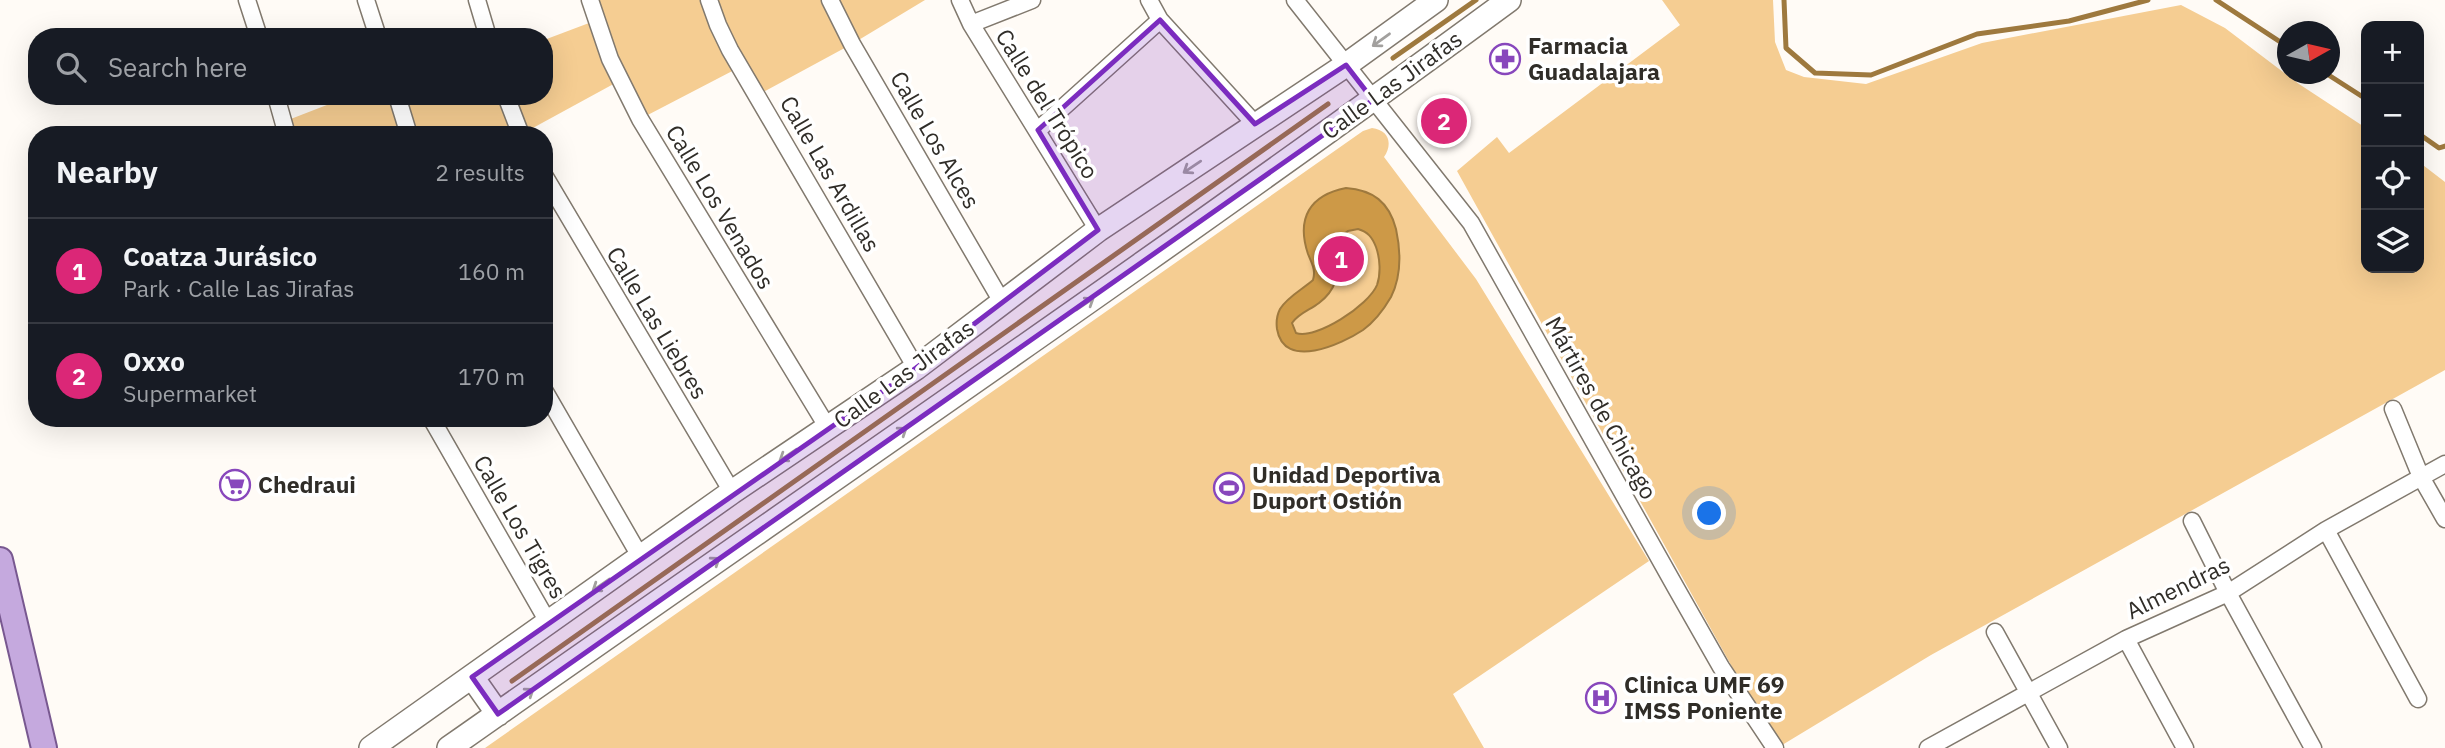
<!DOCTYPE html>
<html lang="en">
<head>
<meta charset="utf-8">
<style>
	:root { --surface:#171b24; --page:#242831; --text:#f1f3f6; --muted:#9ea1a6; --line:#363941; --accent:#db2777 }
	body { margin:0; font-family:"IBM Plex Sans",sans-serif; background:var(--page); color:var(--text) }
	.controls { position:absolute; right:21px; top:21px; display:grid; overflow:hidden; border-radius:14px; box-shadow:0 7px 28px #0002 }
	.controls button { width:63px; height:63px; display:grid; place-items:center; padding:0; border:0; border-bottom:2px solid var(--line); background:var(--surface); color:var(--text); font:35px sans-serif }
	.compass { position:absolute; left:2277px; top:21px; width:63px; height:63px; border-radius:50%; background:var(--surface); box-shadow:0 7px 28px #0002; rotate:82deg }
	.you { position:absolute; left:1710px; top:514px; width:24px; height:24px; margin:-18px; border:5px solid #fff; border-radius:50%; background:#1a73e8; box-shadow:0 0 0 10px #1a73e833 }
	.badge { display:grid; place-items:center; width:46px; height:46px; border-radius:50%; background:var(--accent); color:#fff; font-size:23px; font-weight:700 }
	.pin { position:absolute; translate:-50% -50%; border:4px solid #fff; box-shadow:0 2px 7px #0006 }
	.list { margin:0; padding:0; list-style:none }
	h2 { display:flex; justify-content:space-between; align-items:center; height:91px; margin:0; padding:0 28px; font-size:30px }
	h2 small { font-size:23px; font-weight:400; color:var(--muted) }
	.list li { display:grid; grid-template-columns:46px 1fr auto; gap:21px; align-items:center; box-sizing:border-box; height:105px; padding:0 28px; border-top:2px solid var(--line) }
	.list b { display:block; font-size:26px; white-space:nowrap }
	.list p { margin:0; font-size:23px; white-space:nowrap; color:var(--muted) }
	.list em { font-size:23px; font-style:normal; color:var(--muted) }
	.icon { flex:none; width:38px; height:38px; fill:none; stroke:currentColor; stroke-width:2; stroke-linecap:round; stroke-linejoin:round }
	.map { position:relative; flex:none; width:2445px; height:748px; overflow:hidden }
	.search { position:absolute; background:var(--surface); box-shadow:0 7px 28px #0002; left:28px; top:28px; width:525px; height:77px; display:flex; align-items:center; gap:18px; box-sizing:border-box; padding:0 24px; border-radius:28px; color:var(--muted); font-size:26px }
	.panel { position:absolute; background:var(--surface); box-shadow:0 7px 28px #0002; left:28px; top:126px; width:525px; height:301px; border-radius:28px }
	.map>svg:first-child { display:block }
</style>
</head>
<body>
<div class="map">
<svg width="2445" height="748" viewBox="0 0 2445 748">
	<rect width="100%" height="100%" fill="#fffbf6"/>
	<!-- green -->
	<path fill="#f5cd92" d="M596,0H925L852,44L758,95L740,67L640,119L619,81L520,135H287L283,122L350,96H544V40L597,20Z
		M1662,0H1773L1775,42L1786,70L1804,77L1866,84L1982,43L2181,5L2225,28L2299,84L2366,128V268H2419V162L2445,182V370L1931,655L1777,748L1457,171L1497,137L1509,153L1680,25Z
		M1372,128C1389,130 1393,144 1384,157L1476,279L1649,561L1453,694L1484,748H485L1363,131Z"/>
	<!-- water -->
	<path fill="#cd9947" stroke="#9e793e" stroke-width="2" fill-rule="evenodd" d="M1346,188C1373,190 1389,202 1396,229C1401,252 1402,275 1391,297C1384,309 1374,322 1363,330C1342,344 1284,371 1277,329C1276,322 1277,315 1280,309C1287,297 1303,289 1313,280C1316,270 1312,264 1308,254C1296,218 1310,195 1346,188ZM1358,229C1368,232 1372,237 1376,247C1380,258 1381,274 1377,285C1369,305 1316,340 1296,333L1292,323C1299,313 1310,310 1319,303C1345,283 1335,262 1341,236L1348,231Z"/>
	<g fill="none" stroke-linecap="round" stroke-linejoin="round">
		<!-- stream -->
		<path stroke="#9e793e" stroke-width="5" d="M1784,0L1786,48L1815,73L1871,75L1977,34L2069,21L2148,0
			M2216,0L2288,47
			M1393,58L1476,0
			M2327,74L2366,99
			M2419,134L2439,148L2445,146
			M512,681L1328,104"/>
		<!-- minor casing -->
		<g stroke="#81796e" stroke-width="19">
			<path id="minor" d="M247,0L259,37
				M366,0L378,37
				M477,0L488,37
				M590,0L610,59L640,119L828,428
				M709,0L718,25L730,50L916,368
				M830,0L852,44L1002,302
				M960,0L971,24L1098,230
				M1149,0L1160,20L1255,124
				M1295,0L1471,223L1676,588L1721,667L1775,748
				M971,24L1032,0
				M276,96L287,135
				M397,96L409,135
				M506,96L521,135
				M1038,130L1160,20
				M544,175L732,492
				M544,390L641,558
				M2393,409L2421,477L2445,519
				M431,418L548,622
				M2192,521L2228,593L2313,748
				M2326,530L2418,699
				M1995,632L2059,748
				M2126,639L2185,748
				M1928,748L2126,639L2228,593L2326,530L2445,464"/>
		</g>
		<!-- secondary casing -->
		<g stroke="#81796e" stroke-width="26">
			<path id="secondary" d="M472,677L498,714
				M371,748L732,492L916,368L1098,230L1346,65L1436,0
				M449,748C803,499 1161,256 1509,0"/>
		</g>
		<!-- primary casing -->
		<g stroke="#785890" stroke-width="28">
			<path id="primary" d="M0,560L44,748"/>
		</g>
		<!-- minor -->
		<use href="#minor" stroke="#fff" stroke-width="16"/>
		<!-- secondary -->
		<use href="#secondary" stroke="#fff" stroke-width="23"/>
		<!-- primary -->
		<use href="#primary" stroke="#c5a9de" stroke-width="24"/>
	</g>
	<!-- one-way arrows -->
	<defs><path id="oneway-shaft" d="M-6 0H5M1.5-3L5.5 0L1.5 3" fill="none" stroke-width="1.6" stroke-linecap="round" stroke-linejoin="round" transform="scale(1.75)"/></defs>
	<g stroke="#a2a09e">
		<use href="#oneway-shaft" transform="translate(1381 40) rotate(144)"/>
		<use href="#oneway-shaft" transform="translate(1192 167) rotate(146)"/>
		<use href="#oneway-shaft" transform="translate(1085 304) rotate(-34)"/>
		<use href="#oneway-shaft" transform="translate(898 434) rotate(-35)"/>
		<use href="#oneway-shaft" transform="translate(788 455) rotate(146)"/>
		<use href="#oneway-shaft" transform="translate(711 564) rotate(-35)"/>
		<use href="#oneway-shaft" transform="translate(601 585) rotate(145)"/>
		<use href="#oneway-shaft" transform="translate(525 695) rotate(-35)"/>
	</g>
	<!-- marked area -->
	<path fill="#7b2cbf" fill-opacity="0.2" stroke="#7b2cbf" stroke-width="5" stroke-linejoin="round" d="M1160,20L1255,124L1346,65L1373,100L498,714L472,677L916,368L1098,230L1038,130Z"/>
	<!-- icons -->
	<defs>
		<g id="pharmacy-ring" transform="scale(1.575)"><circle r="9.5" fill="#fff" stroke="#8847bc" stroke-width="1.5"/><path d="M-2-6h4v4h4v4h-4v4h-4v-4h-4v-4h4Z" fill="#8847bc"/></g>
		<g id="supermarket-ring" transform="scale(1.575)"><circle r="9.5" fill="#fff" stroke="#8847bc" stroke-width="1.5"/><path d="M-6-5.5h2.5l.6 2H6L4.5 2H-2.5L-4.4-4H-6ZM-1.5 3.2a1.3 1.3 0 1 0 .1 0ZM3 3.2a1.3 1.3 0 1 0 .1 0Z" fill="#8847bc"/></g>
		<g id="stadium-ring" transform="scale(1.575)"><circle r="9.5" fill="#fff" stroke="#8847bc" stroke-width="1.5"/><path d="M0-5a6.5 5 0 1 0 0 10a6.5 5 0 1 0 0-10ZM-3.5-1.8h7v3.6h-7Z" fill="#8847bc"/></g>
		<g id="hospital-ring" transform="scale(1.575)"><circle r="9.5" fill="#fff" stroke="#8847bc" stroke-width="1.5"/><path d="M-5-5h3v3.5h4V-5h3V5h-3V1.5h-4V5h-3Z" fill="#8847bc"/></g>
	</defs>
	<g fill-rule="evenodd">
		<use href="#pharmacy-ring" x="1505" y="59"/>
		<use href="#supermarket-ring" x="235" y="485"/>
		<use href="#stadium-ring" x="1229" y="488"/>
		<use href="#hospital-ring" x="1601" y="698"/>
	</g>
	<g text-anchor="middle" stroke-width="7" stroke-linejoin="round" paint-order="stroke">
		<!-- poi labels -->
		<g font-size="23" font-weight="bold" fill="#302d28" stroke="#fff" text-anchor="start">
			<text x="1528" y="54">Farmacia<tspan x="1528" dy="26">Guadalajara</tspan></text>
			<text x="1252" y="483">Unidad Deportiva<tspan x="1252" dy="26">Duport Ostión</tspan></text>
			<text x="258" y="493">Chedraui</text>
			<text x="1624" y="693">Clinica UMF 69<tspan x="1624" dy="26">IMSS Poniente</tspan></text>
		</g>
		<!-- street labels -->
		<g font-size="23" fill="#302d28" stroke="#fff">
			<text transform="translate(1392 85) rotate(-36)" y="8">Calle Las Jirafas</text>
			<text transform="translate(1047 104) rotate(58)" y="8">Calle del Trópico</text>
			<text transform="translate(935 140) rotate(60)" y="8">Calle Los Alces</text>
			<text transform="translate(830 174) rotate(60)" y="8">Calle Las Ardillas</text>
			<text transform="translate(720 207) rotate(59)" y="8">Calle Los Venados</text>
			<text transform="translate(657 323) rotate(59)" y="8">Calle Las Liebres</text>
			<text transform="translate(904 374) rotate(-36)" y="8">Calle Las Jirafas</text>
			<text transform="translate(1601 408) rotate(61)" y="8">Mártires de Chicago</text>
			<text transform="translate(520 527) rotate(60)" y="8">Calle Los Tigres</text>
			<text transform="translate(2178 588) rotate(-26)" y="8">Almendras</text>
		</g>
	</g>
</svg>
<div class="controls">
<button>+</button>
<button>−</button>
<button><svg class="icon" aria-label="locate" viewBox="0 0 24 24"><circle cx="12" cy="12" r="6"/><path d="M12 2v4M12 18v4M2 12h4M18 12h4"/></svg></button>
<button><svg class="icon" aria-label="layers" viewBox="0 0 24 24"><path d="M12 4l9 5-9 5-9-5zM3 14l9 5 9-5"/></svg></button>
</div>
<svg class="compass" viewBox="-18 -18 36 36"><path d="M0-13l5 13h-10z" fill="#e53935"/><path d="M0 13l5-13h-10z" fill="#9ea1a6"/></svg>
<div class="you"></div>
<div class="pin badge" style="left:1341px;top:259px">1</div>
<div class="pin badge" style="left:1444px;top:121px">2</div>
<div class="search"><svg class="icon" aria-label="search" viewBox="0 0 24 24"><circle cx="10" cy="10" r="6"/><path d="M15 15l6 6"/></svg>Search here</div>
<section class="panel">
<h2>Nearby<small>2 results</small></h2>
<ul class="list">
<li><span class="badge">1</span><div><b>Coatza Jurásico</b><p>Park · Calle Las Jirafas</p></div><em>160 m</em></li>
<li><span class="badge">2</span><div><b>Oxxo</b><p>Supermarket</p></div><em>170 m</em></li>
</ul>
</section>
</div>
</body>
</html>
